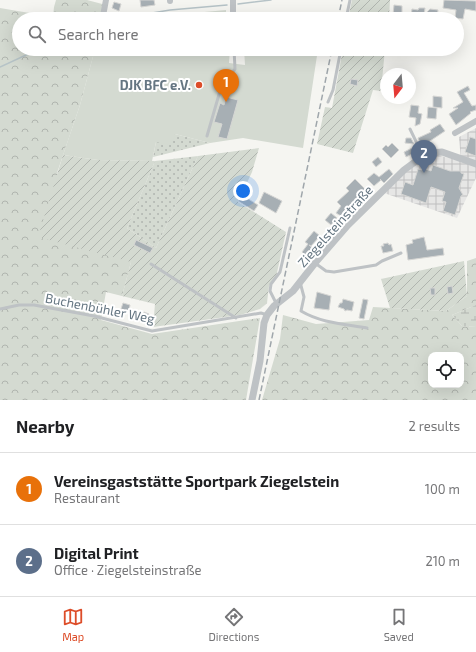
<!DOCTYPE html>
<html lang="en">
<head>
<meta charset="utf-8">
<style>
	:root { --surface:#fff; --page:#f2f2f2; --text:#202124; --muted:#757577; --line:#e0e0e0; --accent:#dd4d29 }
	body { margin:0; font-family:"Exo 2",sans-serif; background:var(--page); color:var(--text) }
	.controls { position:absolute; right:12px; bottom:12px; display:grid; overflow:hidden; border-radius:8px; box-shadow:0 4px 16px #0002 }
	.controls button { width:36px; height:36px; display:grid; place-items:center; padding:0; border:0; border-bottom:1px solid var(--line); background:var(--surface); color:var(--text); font:20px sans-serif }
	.compass { position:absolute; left:380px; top:68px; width:36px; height:36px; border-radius:50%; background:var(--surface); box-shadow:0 4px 16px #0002; rotate:196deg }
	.you { position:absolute; left:243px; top:191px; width:14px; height:14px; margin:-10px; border:3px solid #fff; border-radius:50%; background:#1a73e8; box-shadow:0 0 0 6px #1a73e833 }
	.badge { display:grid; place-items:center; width:26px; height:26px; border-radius:50%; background:var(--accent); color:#fff; font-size:13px; font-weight:700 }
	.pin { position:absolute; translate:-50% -33px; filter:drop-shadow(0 1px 2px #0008) }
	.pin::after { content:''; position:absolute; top:21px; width:14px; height:12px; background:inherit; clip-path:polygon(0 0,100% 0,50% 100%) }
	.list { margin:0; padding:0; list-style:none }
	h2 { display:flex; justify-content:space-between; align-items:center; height:52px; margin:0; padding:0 16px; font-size:17px }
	h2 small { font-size:13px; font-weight:400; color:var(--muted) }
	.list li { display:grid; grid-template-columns:26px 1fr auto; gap:12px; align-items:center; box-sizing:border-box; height:72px; padding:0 16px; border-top:1px solid var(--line) }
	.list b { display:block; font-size:15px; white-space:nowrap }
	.list p { margin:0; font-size:13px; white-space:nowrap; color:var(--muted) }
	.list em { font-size:13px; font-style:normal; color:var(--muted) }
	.icon { flex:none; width:22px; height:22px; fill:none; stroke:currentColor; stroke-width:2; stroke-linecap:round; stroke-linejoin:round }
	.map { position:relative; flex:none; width:476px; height:400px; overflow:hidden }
	.search { position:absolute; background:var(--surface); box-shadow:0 4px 16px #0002; left:12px; right:12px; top:12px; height:44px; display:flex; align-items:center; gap:10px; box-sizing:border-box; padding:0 14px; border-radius:22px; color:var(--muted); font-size:15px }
	.sheet { height:196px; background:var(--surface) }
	nav { display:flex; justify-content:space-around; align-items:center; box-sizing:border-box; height:56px; border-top:1px solid var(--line); background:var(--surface); font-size:11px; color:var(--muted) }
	nav a { display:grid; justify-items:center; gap:2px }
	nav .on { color:var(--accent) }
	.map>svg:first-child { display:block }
</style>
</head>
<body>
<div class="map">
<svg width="476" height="400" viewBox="0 0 476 400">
	<defs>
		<pattern id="industrial-grid" width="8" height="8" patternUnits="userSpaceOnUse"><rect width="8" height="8" fill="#e6e6e5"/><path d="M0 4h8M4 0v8" fill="none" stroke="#bebfbf"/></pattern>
		<pattern id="grass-dots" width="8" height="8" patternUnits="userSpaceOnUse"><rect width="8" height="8" fill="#d4dad1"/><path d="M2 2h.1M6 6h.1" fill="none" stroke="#b0b5af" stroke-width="1.8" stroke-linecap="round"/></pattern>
		<pattern id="forest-crowns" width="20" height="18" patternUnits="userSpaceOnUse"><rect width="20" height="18" fill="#d4dad1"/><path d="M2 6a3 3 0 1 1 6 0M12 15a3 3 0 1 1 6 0" fill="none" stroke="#b0b5af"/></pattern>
		<pattern id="wetland-marsh" width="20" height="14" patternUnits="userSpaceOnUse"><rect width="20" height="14" fill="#d4dad1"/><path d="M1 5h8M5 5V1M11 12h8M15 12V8" fill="none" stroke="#b0b5af"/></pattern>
		<pattern id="garden-furrows" width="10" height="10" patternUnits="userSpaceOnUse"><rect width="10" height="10" fill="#d4dad1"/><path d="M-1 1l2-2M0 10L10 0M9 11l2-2" fill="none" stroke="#b0b5af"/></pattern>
	</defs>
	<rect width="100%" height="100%" fill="#f5f5f1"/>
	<!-- industrial -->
	<path fill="url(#industrial-grid)" d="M476,128V178L457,218L384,193L416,163L436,155L461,161L459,137Z"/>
	<!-- grass -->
	<path fill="url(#grass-dots)" d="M175,134L210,143L153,157L156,142Z
		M198,156L156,248L127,228L155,161Z"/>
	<!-- forest -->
	<path fill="url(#forest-crowns)" fill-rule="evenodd" d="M56,0H87L106,5L103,19H19V49H95L80,105L57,173L131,262L122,296L106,292L101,320L152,334L260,318L246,400H0V8L53,17L54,7Z
		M476,258V305L452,315L462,326L476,327V400H262L280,339L283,315L316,324L369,320L373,307L446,311L467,296V261ZM431,355H461V385H431Z"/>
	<!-- wetland -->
	<path fill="url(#wetland-marsh)" d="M476,305V327L462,326L452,315Z"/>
	<!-- park -->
	<path fill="#d4dad1" d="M226,10V19H148L172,15Z
		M245,12H323L322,19H242Z
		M95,49H230L229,63L245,65L244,49H318L303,148L243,138L210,143L175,134L172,145L156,142L152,161L98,160L63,155L80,105Z"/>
	<!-- garden -->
	<path fill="url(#garden-furrows)" d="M352,0H390L389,19H348Z
		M343,49H385L381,91L373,90L353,153L317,144L325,107L332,108Z
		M259,148L252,172L238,202L286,232L276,277L269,286L267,303L260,309L240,315L153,327L155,304L122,296L131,262L38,237L63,155L98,160L155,161L127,228L156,248L198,156Z
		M464,261L467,296L446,311L390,308L381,279Z"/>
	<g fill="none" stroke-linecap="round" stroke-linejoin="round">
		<!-- stream -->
		<path stroke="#b6c3c7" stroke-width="1.5" d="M238,4L271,0
			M116,19L170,10L227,5
			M0,67L39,49"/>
	</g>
	<!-- building -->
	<path fill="#a7afb4" stroke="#d6d6d4" d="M140,0H154L155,5L141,7Z
		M444,0L476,1V11L465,9L463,19L455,18L456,10L443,8Z
		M114,2L121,4L119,11L112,8Z
		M394,5L402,6V16L393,15Z
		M419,8H425L424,15L430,9L438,10L437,18L411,16L412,9L418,10Z
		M351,79L358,80L357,86L350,84Z
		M468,86L470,90L464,93L472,106L476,105V110L470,112L471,113L456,125L449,114L458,108H453L463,102L457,92Z
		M433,96L442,97V108L433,107Z
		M226,97L238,100L227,139L218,137L222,124L214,122L220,103L224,105Z
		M411,105L419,106L418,113L422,114L420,124L415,126L416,118L409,117Z
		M428,107L437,108L436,119L427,118Z
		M440,124L445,131L430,141L421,145L418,138L431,132L430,130Z
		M470,137L476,139V156L465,152Z
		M406,138H411L414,144L405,143Z
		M392,143L399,150L391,158L382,149L386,145L388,147Z
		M412,148L414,153L406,157L404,152Z
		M378,157L382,162L376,167L372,162Z
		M433,165L450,171H461V173L464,174L459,188L463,195L461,196L455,215L443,211L446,202L442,201L445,192L431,187L426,203L401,194L405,182L413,185L418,169L422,170L423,168L431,171Z
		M389,169L393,174L384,183L380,179L381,180L374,186L367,179L374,173L379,177Z
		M355,179L366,190L344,211L341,216L336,213L341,206L337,202L349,191L346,188Z
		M264,192L282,201L276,213L259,203Z
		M242,195L258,205L254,211L238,201Z
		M331,213L337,218L331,225L325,220Z
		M314,231L320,236L311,246L309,245L316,250L307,261L302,257L304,254L302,252L308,244L305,242Z
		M424,237L427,250L443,248L444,255L408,260L406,245L413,243L412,240Z
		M136,240L153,248L150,253L134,245Z
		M388,243L389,245L391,244L393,251L383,253L381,246H384L383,244Z
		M452,286L453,293L448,294L447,287Z
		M430,288H435V295H431Z
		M317,292L331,296L329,310L314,308Z
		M343,299L354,302L352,311L347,310L345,311L344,309L338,307L340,303H342Z
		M363,299L368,300L364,319L359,318Z
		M123,303L130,305L129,311L121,309Z
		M131,310L144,314V312L149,314L148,317L150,318L149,324L129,318Z"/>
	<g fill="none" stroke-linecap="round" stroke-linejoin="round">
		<!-- service -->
		<path stroke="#bec2c5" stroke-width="3" d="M233,13V19
			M346,19L350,0
			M328,102L333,90L341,49
			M410,129L423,156
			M207,136L220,91L224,83L235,69L234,49
			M315,263L326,271L334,272L376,265L382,261L401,253
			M151,264L236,318
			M300,282L304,297L301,311C321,323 344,324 367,328
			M276,303L270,291L271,284L280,272L290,228
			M0,309L19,305H34L94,316L152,331L261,313L267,315"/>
		<!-- minor -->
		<path stroke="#bec2c5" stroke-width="6" d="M170,0V1
			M233,0V13
			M103,16L106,0
			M455,133L476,121"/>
		<!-- tertiary -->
		<path stroke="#bec2c5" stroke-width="7" d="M252,400L260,361L264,323L267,315L274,306L293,291L315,263L348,225L404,170L423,156L432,153L442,152L476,164"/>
		<!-- rail -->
		<path stroke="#9fa6ab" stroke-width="1.5" stroke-dasharray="6 3" stroke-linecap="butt" d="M338,19L342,0
			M259,400L332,49"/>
	</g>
	<!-- markers -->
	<circle fill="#dd4d29" stroke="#fff" stroke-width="1.5" cx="199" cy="85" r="4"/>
	<g text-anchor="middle" stroke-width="4" stroke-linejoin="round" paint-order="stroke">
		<!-- poi labels -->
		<g font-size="13" font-weight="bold" fill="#657682" stroke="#fff" text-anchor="end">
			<text x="191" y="90">DJK BFC e.V.</text>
		</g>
		<!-- street labels -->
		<g font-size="13" fill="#657682" stroke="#fff">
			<text transform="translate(335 226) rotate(-48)" y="5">Ziegelsteinstraße</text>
			<text transform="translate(100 308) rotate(11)" y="5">Buchenbühler Weg</text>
		</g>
	</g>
</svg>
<div class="controls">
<button><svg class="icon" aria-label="locate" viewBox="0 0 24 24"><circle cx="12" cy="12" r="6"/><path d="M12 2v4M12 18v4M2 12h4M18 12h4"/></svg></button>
</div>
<svg class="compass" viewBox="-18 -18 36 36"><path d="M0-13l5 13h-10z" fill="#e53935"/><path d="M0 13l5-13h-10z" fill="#757577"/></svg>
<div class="you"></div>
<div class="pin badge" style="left:226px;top:102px;background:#e8710a">1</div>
<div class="pin badge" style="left:424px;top:173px;background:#5c6f8a">2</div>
<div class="search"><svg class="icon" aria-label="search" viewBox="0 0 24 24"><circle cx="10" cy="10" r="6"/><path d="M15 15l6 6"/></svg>Search here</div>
</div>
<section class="sheet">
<h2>Nearby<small>2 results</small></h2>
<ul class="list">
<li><span class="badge" style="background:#e8710a">1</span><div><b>Vereinsgaststätte Sportpark Ziegelstein</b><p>Restaurant</p></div><em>100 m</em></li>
<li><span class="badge" style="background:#5c6f8a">2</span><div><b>Digital Print</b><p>Office · Ziegelsteinstraße</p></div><em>210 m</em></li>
</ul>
</section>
<nav>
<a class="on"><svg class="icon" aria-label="map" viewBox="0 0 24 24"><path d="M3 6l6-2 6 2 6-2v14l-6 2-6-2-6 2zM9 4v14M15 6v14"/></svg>Map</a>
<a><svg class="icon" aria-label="directions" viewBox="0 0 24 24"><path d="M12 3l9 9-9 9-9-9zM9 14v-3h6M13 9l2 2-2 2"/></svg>Directions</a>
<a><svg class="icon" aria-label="saved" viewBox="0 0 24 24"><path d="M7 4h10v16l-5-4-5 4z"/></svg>Saved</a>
</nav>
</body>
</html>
